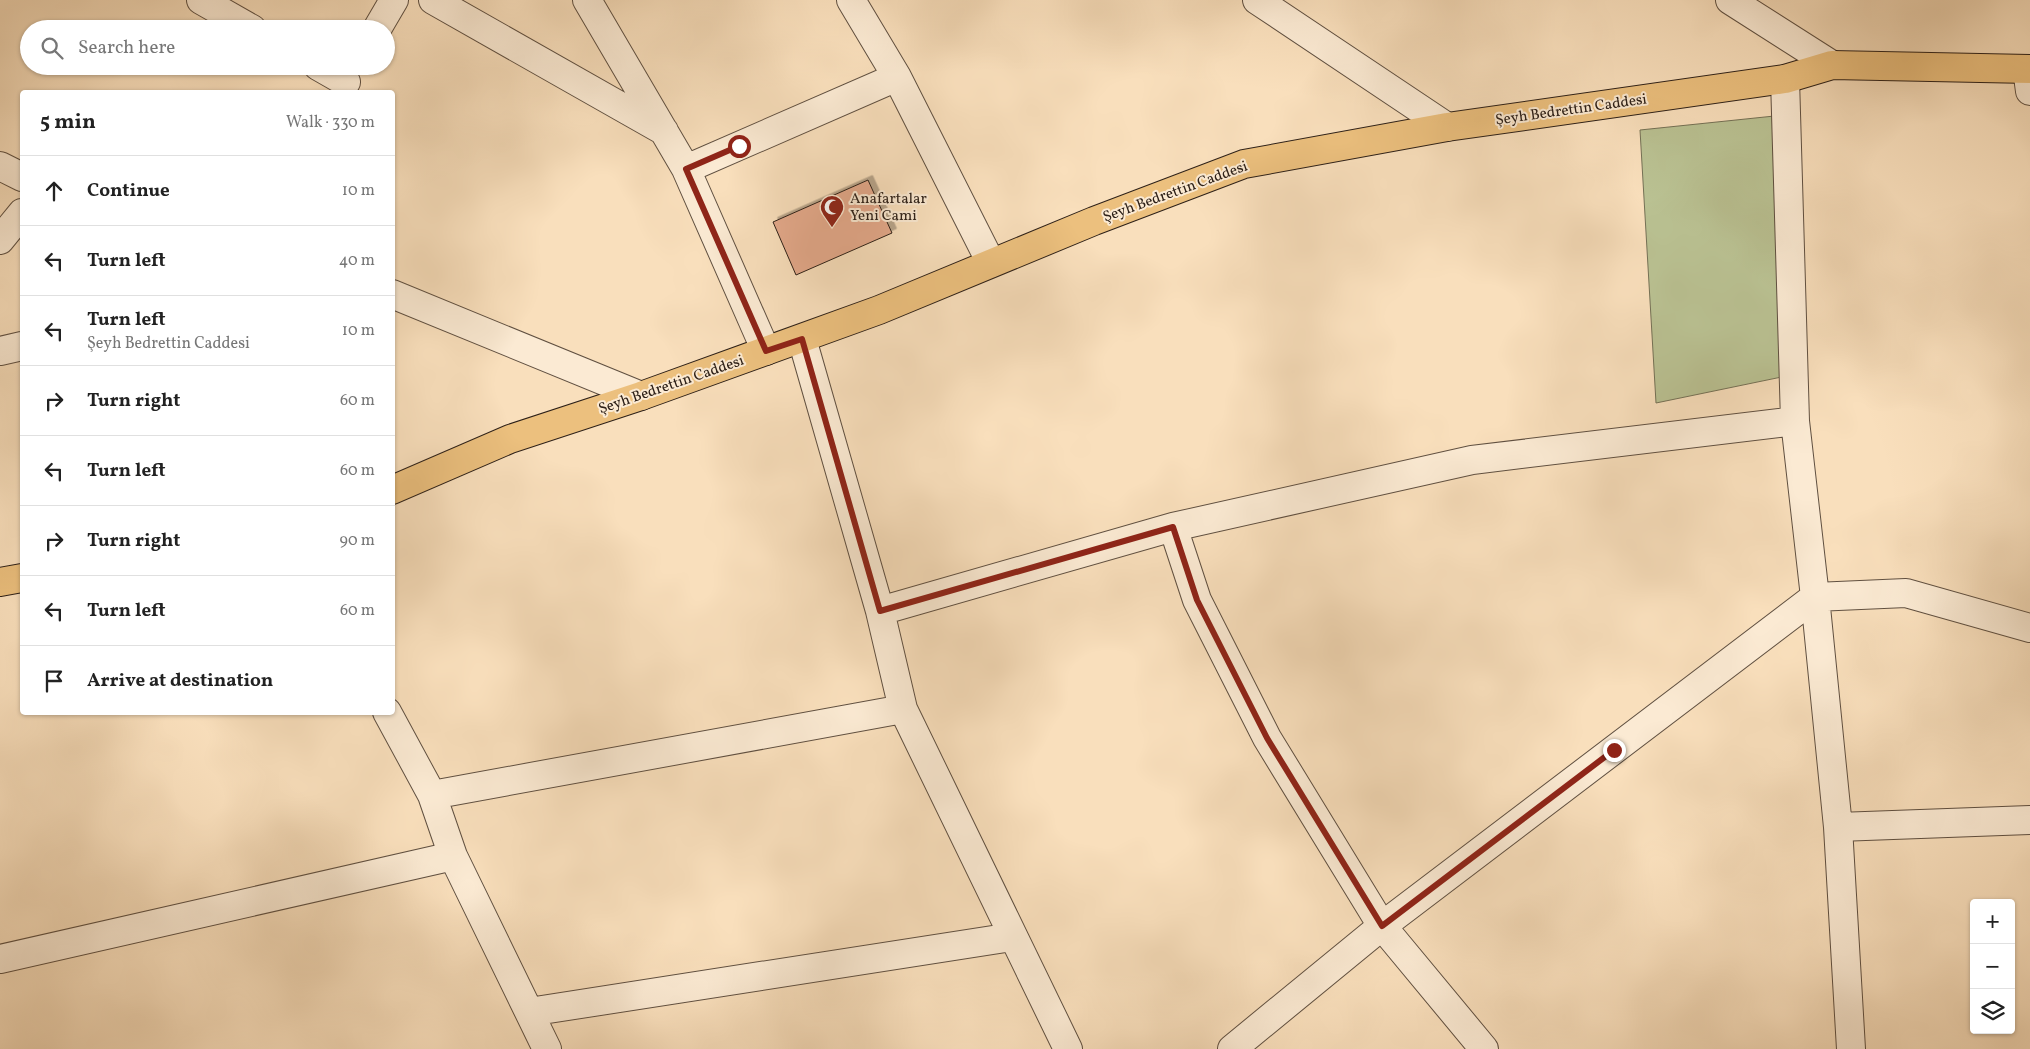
<!DOCTYPE html>
<html lang="en">
<head>
<meta charset="utf-8">
<style>
	:root { --surface:#fff; --page:#f6f6f6; --text:#222; --muted:#767676; --line:#e0e0e0 }
	body { margin:0; font-family:Vollkorn,serif; background:var(--page); color:var(--text) }
	.controls { position:absolute; right:15px; bottom:15px; display:grid; overflow:hidden; border-radius:5px; box-shadow:0 1px 4px #0004 }
	.controls button { width:45px; height:45px; display:grid; place-items:center; padding:0; border:0; border-bottom:1px solid var(--line); background:var(--surface); color:var(--text); font:25px sans-serif }
	.stop { position:absolute; width:15px; height:15px; margin:-11px; border:4px solid #8f2418; border-radius:50%; background:#fff }
	.stop.end { background:#8f2418; border-color:#fff; box-shadow:0 1px 5px #0008 }
	.list { margin:0; padding:0; list-style:none }
	h2 { display:flex; justify-content:space-between; align-items:center; height:65px; margin:0; padding:0 20px; font-size:21px }
	h2 small { font-size:16px; font-weight:400; color:var(--muted) }
	.list li { display:grid; grid-template-columns:32px 1fr auto; gap:15px; align-items:center; box-sizing:border-box; height:70px; padding:0 20px; border-top:1px solid var(--line) }
	.list b { display:block; font-size:19px; white-space:nowrap }
	.list p { margin:0; font-size:16px; white-space:nowrap; color:var(--muted) }
	.list em { font-size:16px; font-style:normal; color:var(--muted) }
	.icon { flex:none; width:28px; height:28px; fill:none; stroke:currentColor; stroke-width:2; stroke-linecap:round; stroke-linejoin:round }
	.map { position:relative; flex:none; width:2030px; height:1049px; overflow:hidden }
	.search { position:absolute; background:var(--surface); box-shadow:0 1px 4px #0004; left:20px; top:20px; width:375px; height:55px; display:flex; align-items:center; gap:12px; box-sizing:border-box; padding:0 18px; border-radius:28px; color:var(--muted); font-size:19px }
	.panel { position:absolute; background:var(--surface); box-shadow:0 1px 4px #0004; left:20px; top:90px; width:375px; height:625px; border-radius:5px }
	.map>svg:first-child { display:block }
</style>
</head>
<body>
<div class="map">
<svg width="2030" height="1049" viewBox="0 0 2030 1049">
	<defs>
		<filter id="shadow"><feDropShadow dx="4.5" dy="-4.5" stdDeviation="0" flood-color="#0004"/></filter>
	</defs>
	<rect width="100%" height="100%" fill="#f9dfbc"/>
	<filter id="stains"><feTurbulence type="fractalNoise" baseFrequency=".004" numOctaves="4"/><feColorMatrix values="0 0 0 0 .2 0 0 0 0 .09 0 0 0 0 .02 0 0 0 .5 -.17"/></filter>
	<radialGradient id="worn" r=".72"><stop offset=".6" stop-color="#630" stop-opacity="0"/><stop offset="1" stop-color="#630" stop-opacity=".3"/></radialGradient>
	<!-- green -->
	<path fill="#bac293" stroke="#747156" d="M1784,115L1801,373L1656,403L1640,130Z"/>
	<!-- building -->
	<path fill="#e4a98b" stroke="#2d2018" filter="url(#shadow)" d="M868,180L892,233L796,275L773,222Z"/>
	<g fill="none" stroke-linecap="round" stroke-linejoin="round">
		<!-- minor casing -->
		<g stroke="#605041" stroke-width="30">
			<path id="minor" d="M201,0L252,29
				M433,0L664,131
				M587,0L686,169L766,351
				M851,0L897,77L991,263
				M1257,0L1447,127
				M1730,0L1832,65
				M377,29L394,0
				M318,66L346,82
				M2027,69L2030,91
				M1785,79L1795,421L1815,597L1838,827L1851,1049
				M0,166L22,177
				M686,169L897,77
				M0,240L22,213
				M392,294L641,396
				M802,339L880,611L903,709L1068,1049
				M0,351L22,346
				M1173,527L1197,600L1267,738L1382,926L1484,1049
				M880,611L1173,527L1472,460L1795,421
				M387,712L432,795L453,856L547,1049
				M432,795L903,709
				M1838,827L2030,820
				M0,959L453,856
				M529,1012L1012,937
				M1232,1049L1382,926L1815,597L1906,593L2030,628"/>
		</g>
		<!-- major casing -->
		<g stroke="#2d2018" stroke-width="30">
			<path id="major" d="M392,490L510,439L641,396L879,310L1094,221L1244,164L1447,127L1785,79L1832,65L2030,69
				M0,582L22,578"/>
		</g>
		<!-- minor -->
		<use href="#minor" stroke="#fbead3" stroke-width="28"/>
		<!-- major -->
		<use href="#major" stroke="#ecc07e" stroke-width="28"/>
	</g>
	<g fill="none" stroke-linecap="round" stroke-linejoin="round">
		<!-- route -->
		<path stroke="#8f2418" stroke-width="6" d="M739,146L686,169L766,351L802,339L880,611L1173,527L1197,600L1267,738L1382,926L1614,750"/>
	</g>
	<!-- icons -->
	<defs>
		<g id="mosque-pin" transform="scale(1.25)"><path d="M0 17L-7.5 6A9.5 9.5 0 1 1 7.5 6Z" fill="#8f2418" stroke="#fbead3"/><path d="M3.5-4.9A6 6 0 1 0 3.5 4.9A5 5 0 1 1 3.5-4.9Z" fill="#fff"/></g>
	</defs>
	<g fill-rule="evenodd">
		<use href="#mosque-pin" x="832" y="207"/>
	</g>
	<g text-anchor="middle" stroke-width="4" stroke-linejoin="round" paint-order="stroke">
		<!-- street labels -->
		<g font-size="15" fill="#2d2018" stroke="#fbead3">
			<text transform="translate(1571 109) rotate(-8)" y="5">Şeyh Bedrettin Caddesi</text>
			<text transform="translate(1175 191) rotate(-20)" y="5">Şeyh Bedrettin Caddesi</text>
			<text transform="translate(671 384) rotate(-19)" y="5">Şeyh Bedrettin Caddesi</text>
		</g>
		<!-- poi labels -->
		<g font-size="15" fill="#2d2018" stroke="#fbead3" text-anchor="start">
			<text x="850" y="203">Anafartalar<tspan x="850" dy="17">Yeni Cami</tspan></text>
		</g>
	</g>
	<rect width="100%" height="100%" filter="url(#stains)"/>
	<rect width="100%" height="100%" fill="url(#worn)"/>
</svg>
<div class="controls">
<button>+</button>
<button>−</button>
<button><svg class="icon" aria-label="layers" viewBox="0 0 24 24"><path d="M12 4l9 5-9 5-9-5zM3 14l9 5 9-5"/></svg></button>
</div>
<div class="stop" style="left:739px;top:146px"></div>
<div class="stop end" style="left:1614px;top:750px"></div>
<div class="search"><svg class="icon" aria-label="search" viewBox="0 0 24 24"><circle cx="10" cy="10" r="6"/><path d="M15 15l6 6"/></svg>Search here</div>
<section class="panel">
<h2>5 min<small>Walk · 330 m</small></h2>
<ul class="list">
<li><svg class="icon" aria-label="ahead" viewBox="0 0 24 24"><path d="M12 20V5M6 11l6-6 6 6"/></svg><div><b>Continue</b></div><em>10 m</em></li>
<li><svg class="icon" aria-label="left" viewBox="0 0 24 24"><path d="M17 20v-9H6M10 6l-5 5 5 5"/></svg><div><b>Turn left</b></div><em>40 m</em></li>
<li><svg class="icon" aria-label="left" viewBox="0 0 24 24"><path d="M17 20v-9H6M10 6l-5 5 5 5"/></svg><div><b>Turn left</b><p>Şeyh Bedrettin Caddesi</p></div><em>10 m</em></li>
<li><svg class="icon" aria-label="right" viewBox="0 0 24 24"><path d="M7 20v-9h11M14 6l5 5-5 5"/></svg><div><b>Turn right</b></div><em>60 m</em></li>
<li><svg class="icon" aria-label="left" viewBox="0 0 24 24"><path d="M17 20v-9H6M10 6l-5 5 5 5"/></svg><div><b>Turn left</b></div><em>60 m</em></li>
<li><svg class="icon" aria-label="right" viewBox="0 0 24 24"><path d="M7 20v-9h11M14 6l5 5-5 5"/></svg><div><b>Turn right</b></div><em>90 m</em></li>
<li><svg class="icon" aria-label="left" viewBox="0 0 24 24"><path d="M17 20v-9H6M10 6l-5 5 5 5"/></svg><div><b>Turn left</b></div><em>60 m</em></li>
<li><svg class="icon" aria-label="arrive" viewBox="0 0 24 24"><path d="M6 21V4h12l-3 4 3 4H6"/></svg><div><b>Arrive at destination</b></div></li>
</ul>
</section>
</div>
</body>
</html>
